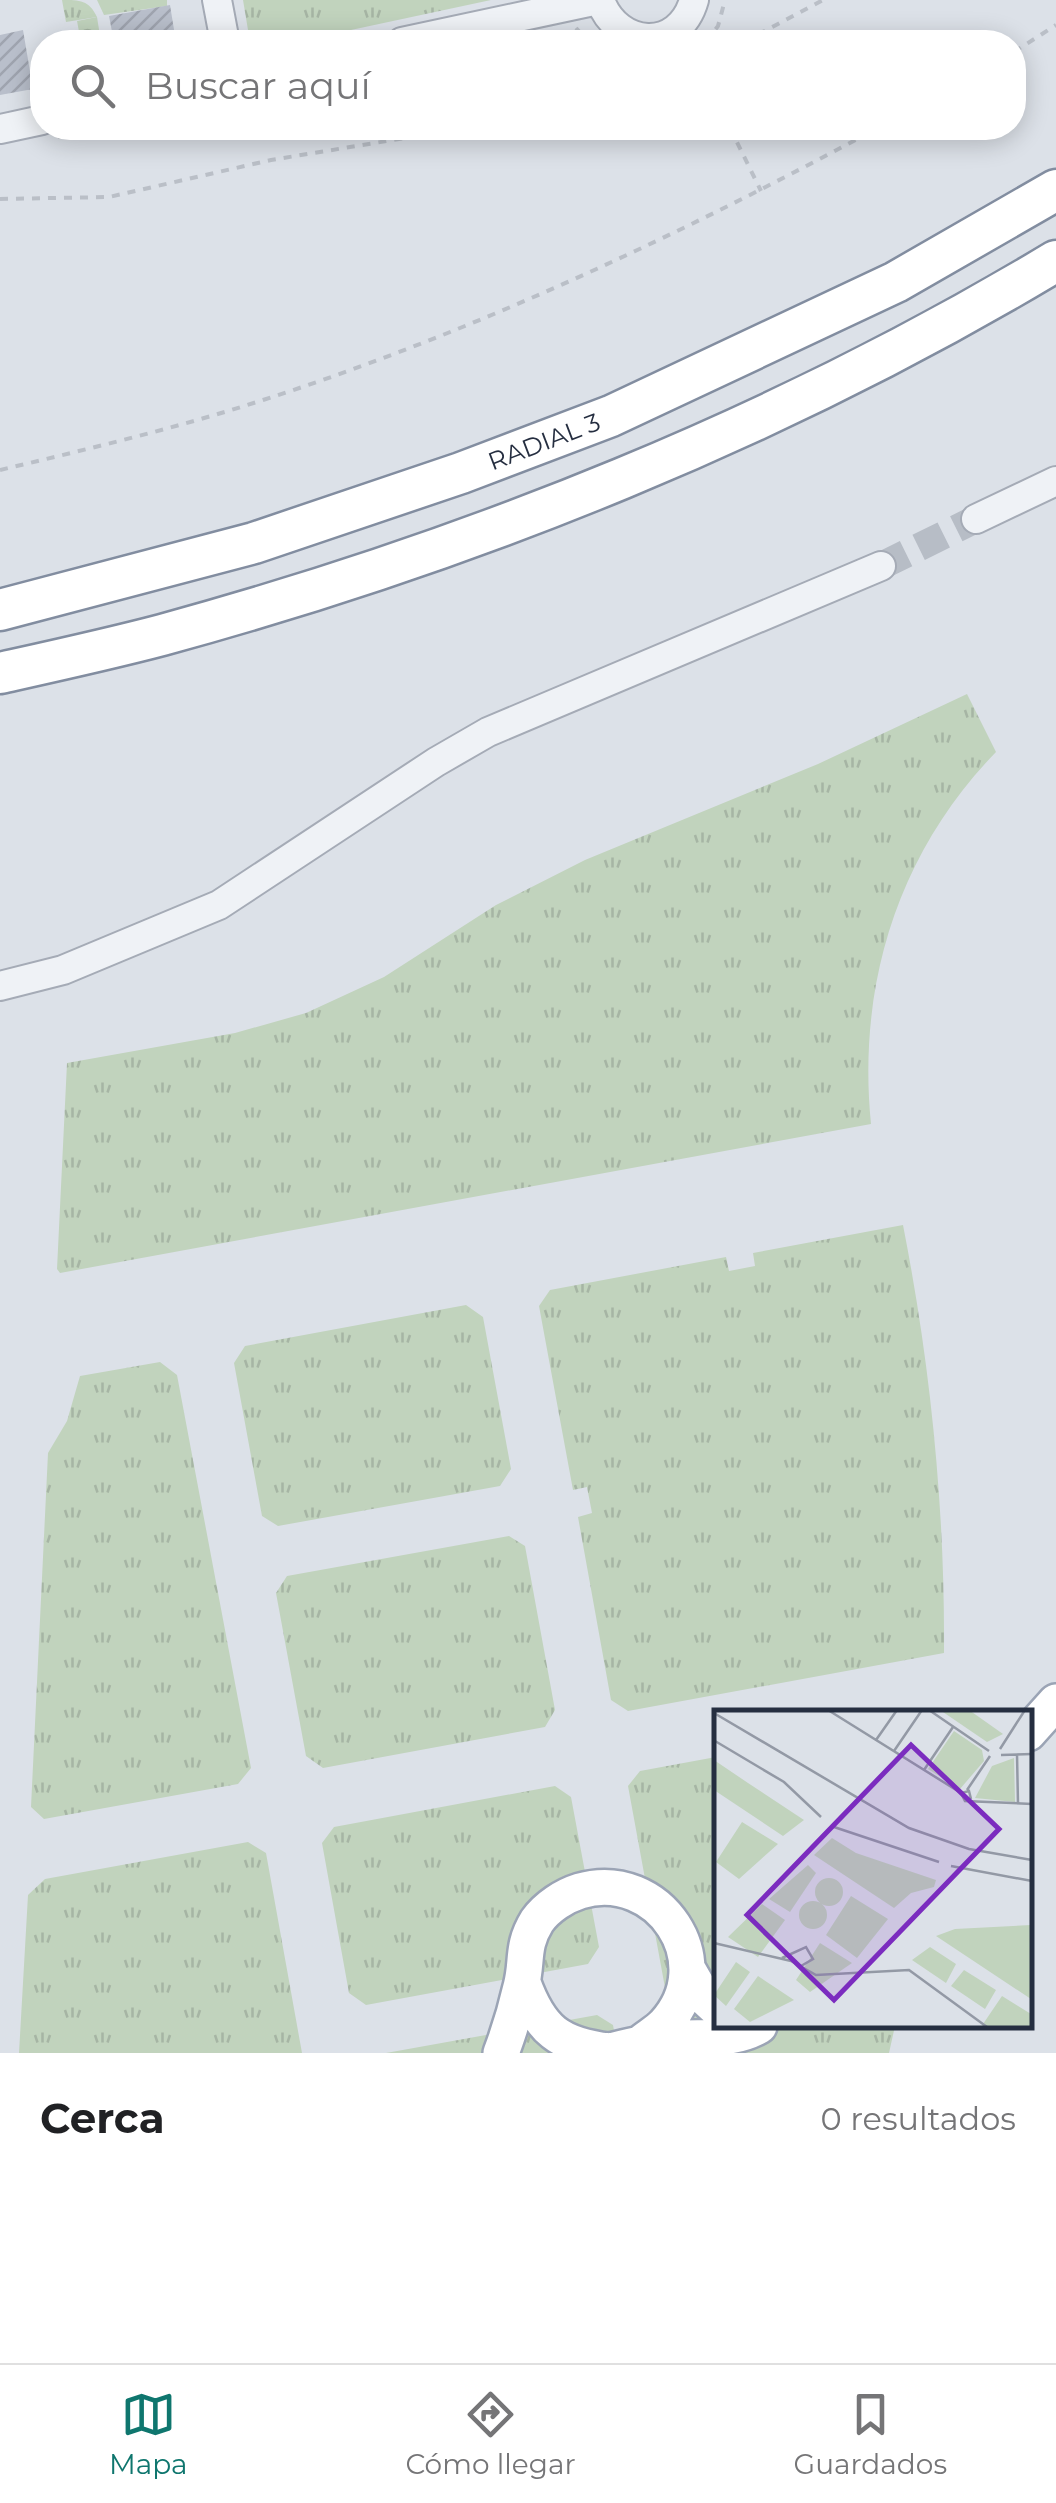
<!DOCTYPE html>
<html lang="es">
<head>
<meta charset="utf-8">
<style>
	:root { --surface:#fff; --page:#f6f6f6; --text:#202124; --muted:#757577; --line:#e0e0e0; --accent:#0f766e }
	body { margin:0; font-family:Montserrat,sans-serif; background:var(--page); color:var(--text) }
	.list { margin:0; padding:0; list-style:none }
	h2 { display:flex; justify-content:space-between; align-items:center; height:130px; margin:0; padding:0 40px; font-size:42px }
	h2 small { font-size:32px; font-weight:400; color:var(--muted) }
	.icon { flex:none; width:55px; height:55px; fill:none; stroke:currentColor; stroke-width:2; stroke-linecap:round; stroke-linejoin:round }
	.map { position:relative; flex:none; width:1056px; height:2053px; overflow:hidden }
	.search { position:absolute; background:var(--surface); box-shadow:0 5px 25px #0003; left:30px; right:30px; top:30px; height:110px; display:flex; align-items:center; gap:25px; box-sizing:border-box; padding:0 35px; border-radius:40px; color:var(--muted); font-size:38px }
	.sheet { height:310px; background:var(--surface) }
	nav { display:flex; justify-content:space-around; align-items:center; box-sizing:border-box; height:140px; border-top:2px solid var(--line); background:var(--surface); font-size:28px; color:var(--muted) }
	nav a { display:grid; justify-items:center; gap:5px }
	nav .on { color:var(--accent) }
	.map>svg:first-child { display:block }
</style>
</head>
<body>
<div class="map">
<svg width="1056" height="2053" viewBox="0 0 1056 2053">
	<defs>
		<pattern id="grass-tufts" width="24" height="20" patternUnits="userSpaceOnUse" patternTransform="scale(2.5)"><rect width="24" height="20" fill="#c1d3bd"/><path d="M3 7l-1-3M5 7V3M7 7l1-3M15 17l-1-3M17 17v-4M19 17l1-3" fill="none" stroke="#a6b5a4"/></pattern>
		<pattern id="park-crowns" width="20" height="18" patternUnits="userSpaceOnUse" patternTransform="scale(2.5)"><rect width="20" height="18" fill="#c1d3bd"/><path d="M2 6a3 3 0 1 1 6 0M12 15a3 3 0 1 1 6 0" fill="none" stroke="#a6b5a4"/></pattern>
		<pattern id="building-hatch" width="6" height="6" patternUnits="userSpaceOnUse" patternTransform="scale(2.5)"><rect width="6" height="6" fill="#b9bfcb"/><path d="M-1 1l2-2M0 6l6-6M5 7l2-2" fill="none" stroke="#9fa4af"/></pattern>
	</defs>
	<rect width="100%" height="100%" fill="#dce1e8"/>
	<!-- grass -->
	<path fill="url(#grass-tufts)" d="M62,0C80,0 89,0 97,17L66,22Z
		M97,0H167V6L104,15Z
		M243,0H491L295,42H250Z
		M967,694L996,752C898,853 857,985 871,1124L60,1273L57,1269L67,1063L235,1033L306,1013L384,977L496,905L585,860L818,764Z
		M903,1225C931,1368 945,1509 944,1653L628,1711L611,1700L578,1517L592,1513L587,1487L573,1490L539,1306L550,1290L726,1257L729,1271L755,1266L753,1253Z
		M466,1305L483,1317L511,1469L500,1486L278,1526L262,1516L234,1363L245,1346Z
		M160,1362L177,1375L251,1768L238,1784L44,1819L31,1807L48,1453L67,1421L80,1376Z
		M509,1536L525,1546L555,1710L545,1727L323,1768L306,1756L276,1593L287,1576Z
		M716,1757V2026H895L889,2053H677L628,1786L640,1771Z
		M555,1786L571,1797L599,1947L588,1964L366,2005L349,1993L322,1843L334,1827Z
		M248,1842L266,1853L302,2053H19L28,1895L45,1879Z
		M597,2015L613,2025L618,2053H386Z"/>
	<!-- park -->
	<path fill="url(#park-crowns)" d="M97,17L101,42H81L77,21Z"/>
	<!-- building -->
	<path fill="url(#building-hatch)" d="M170,5L176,42H114L109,16Z
		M23,30L33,89L0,95V35Z"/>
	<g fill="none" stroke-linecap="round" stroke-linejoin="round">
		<!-- minor-tunnel -->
		<path stroke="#b7bdc6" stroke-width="28" stroke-dasharray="28 14" stroke-linecap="butt" d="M881,566L976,519"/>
		<!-- minor casing -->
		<g stroke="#a5abb6" stroke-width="32">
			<path id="minor" d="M217,0L225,42
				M600,0C617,48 679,53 694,0
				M402,42L598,0
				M0,129L42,120
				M976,519L1056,481
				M0,986L63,970L219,905L436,762L488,732L881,566"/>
		</g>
		<!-- major casing -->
		<g stroke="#9ba4b5" stroke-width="40">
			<path id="major" d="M1028,1733L1056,1702
				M687,1968L703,1996L716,2008
				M523,1983C540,2030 559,2045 609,2051
				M501,2053C509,2032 516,2009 521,1987C528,1961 521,1947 537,1921C547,1907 564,1896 580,1891C659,1868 722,1962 665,2024C659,2031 648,2037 641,2043
				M603,2053C629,2046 655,2040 682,2038C710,2037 734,2040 759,2026"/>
		</g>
		<!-- highway casing -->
		<g stroke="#828da0" stroke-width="45">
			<g id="highway">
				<path id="s1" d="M0,610L254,543L461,473L611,416L896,282L1056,190"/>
				<path d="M0,673C54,661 109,649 162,635C473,550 780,427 1056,261"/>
			</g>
		</g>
		<!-- path -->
		<path stroke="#babfc7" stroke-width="4" stroke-dasharray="8 8" stroke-linecap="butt" d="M576,28L589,42
			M699,42H700
			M706,42L718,26L725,0
			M744,42L823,0
			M1014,52L1056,25
			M730,128L761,191
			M58,137L104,128
			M0,199L109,197L271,160L466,128
			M0,470C88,449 177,428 263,400C477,331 681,234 878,128"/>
		<!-- minor -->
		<use href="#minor" stroke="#eff2f6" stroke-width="28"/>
		<!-- major -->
		<use href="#major" stroke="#fff" stroke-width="35"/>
		<!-- highway -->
		<use href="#highway" stroke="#fff" stroke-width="40"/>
	</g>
	<g text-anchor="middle" stroke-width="8" stroke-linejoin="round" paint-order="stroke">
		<!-- street labels -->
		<g font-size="25" fill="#252e40" stroke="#ecf0f6">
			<text dy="9" stroke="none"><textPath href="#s1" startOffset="570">RADIAL 3</textPath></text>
		</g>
	</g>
	<!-- overview -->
	<g transform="translate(714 1710)">
		<rect width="318" height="318" fill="#dce1e8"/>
		<path d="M240,21L268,40L270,51L246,79L214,59ZM300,48L301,92L261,88L278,56ZM0,50L34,73L90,110L69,126L0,80ZM28,112L64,134L25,169L2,152ZM118,128L142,143L222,170L220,177L197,183L180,198L100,145ZM94,155L102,163L76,202L55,189ZM101 182a14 14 0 1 1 28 0a14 14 0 1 1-28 0ZM137,186L174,209L143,248L112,225ZM85 205a14 14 0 1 1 28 0a14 14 0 1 1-28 0ZM48,194L71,210L44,247L14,227ZM317,215V289L222,226L241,219ZM106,233L138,253L96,282L82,270ZM216,237L242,254L232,273L198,250ZM22,252L36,262L12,296L0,285ZM250,260L282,280L271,299L237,276ZM44,266L80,290L36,312L20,299ZM288,286L317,304L316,317H267Z" fill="#c1d3bd"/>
		<path d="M226,0H255L289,24L273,32Z" fill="#c1d3bd"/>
		<path fill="none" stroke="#9399a5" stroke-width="2.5" d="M114,0L247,83M215,0L275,41M0,3L195,118L255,139L318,150M162,30L183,0M1,31L70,72L107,107M286,39L311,0M180,41L208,0M303,44L304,94M287,45L318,44M210,60L239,17M253,80L276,46M257,89L255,81L247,83L251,91L318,94M117,116L225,152M237,156L318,171M0,233L77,251L102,265L195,260L273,317M68,248L92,237L99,249L87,256"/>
		<path fill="#7b2cbf" fill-opacity="0.15" stroke="#7b2cbf" stroke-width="5" d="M197,35L285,119L120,290L33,205Z"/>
		<rect width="318" height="318" fill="none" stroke="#252e40" stroke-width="5"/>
	</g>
</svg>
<div class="search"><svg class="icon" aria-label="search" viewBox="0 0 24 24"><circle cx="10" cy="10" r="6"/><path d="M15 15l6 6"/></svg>Buscar aquí</div>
</div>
<section class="sheet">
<h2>Cerca<small>0 resultados</small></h2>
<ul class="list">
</ul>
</section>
<nav>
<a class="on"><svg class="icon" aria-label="map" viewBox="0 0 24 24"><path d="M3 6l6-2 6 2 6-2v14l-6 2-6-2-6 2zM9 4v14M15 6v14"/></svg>Mapa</a>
<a><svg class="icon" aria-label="directions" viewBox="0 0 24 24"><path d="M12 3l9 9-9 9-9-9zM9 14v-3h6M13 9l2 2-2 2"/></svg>Cómo llegar</a>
<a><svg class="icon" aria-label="saved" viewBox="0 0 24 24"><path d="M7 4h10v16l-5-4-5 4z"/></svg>Guardados</a>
</nav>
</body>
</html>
